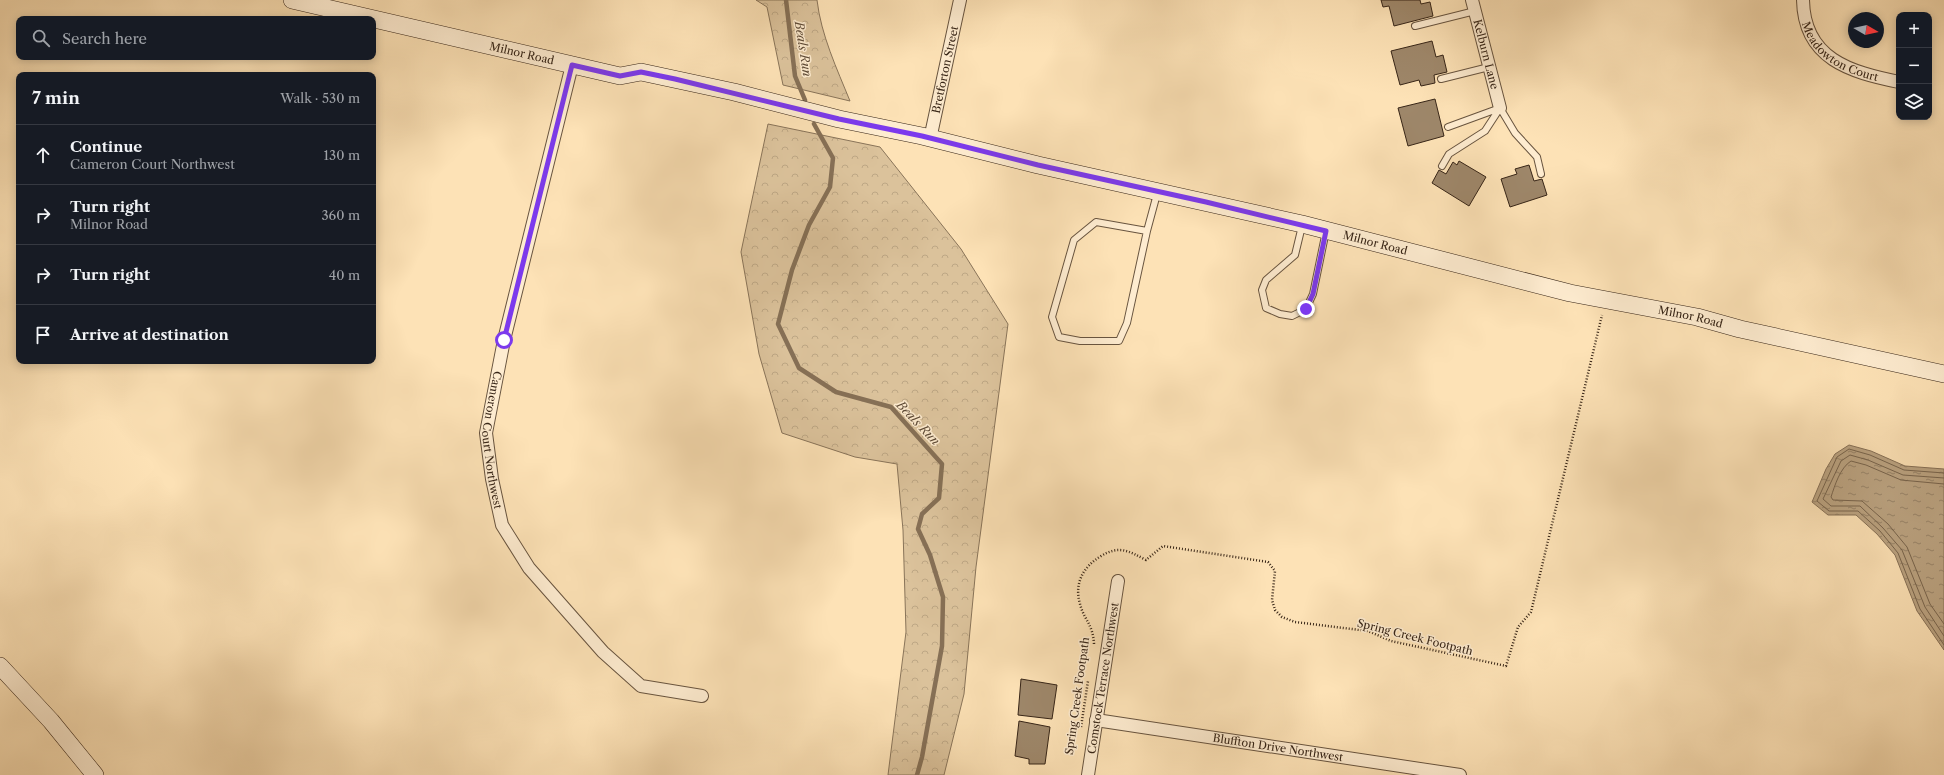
<!DOCTYPE html>
<html lang="en">
<head>
<meta charset="utf-8">
<style>
	:root { --surface:#171b24; --page:#20242c; --text:#f1f3f6; --muted:#9ea1a6; --line:#363941 }
	body { margin:0; font-family:"Libre Caslon Text",serif; background:var(--page); color:var(--text) }
	.controls { position:absolute; right:12px; top:12px; display:grid; overflow:hidden; border-radius:8px; box-shadow:0 2px 10px #0003 }
	.controls button { width:36px; height:36px; display:grid; place-items:center; padding:0; border:0; border-bottom:1px solid var(--line); background:var(--surface); color:var(--text); font:20px sans-serif }
	.compass { position:absolute; left:1848px; top:12px; width:36px; height:36px; border-radius:50%; background:var(--surface); box-shadow:0 2px 10px #0003; rotate:99deg }
	.stop { position:absolute; width:12px; height:12px; margin:-9px; border:3px solid #7c3aed; border-radius:50%; background:#fff }
	.stop.end { background:#7c3aed; border-color:#fff; box-shadow:0 1px 4px #0008 }
	.list { margin:0; padding:0; list-style:none }
	h2 { display:flex; justify-content:space-between; align-items:center; height:52px; margin:0; padding:0 16px; font-size:17px }
	h2 small { font-size:13px; font-weight:400; color:var(--muted) }
	.list li { display:grid; grid-template-columns:26px 1fr auto; gap:12px; align-items:center; box-sizing:border-box; height:60px; padding:0 16px; border-top:1px solid var(--line) }
	.list b { display:block; font-size:15px; white-space:nowrap }
	.list p { margin:0; font-size:13px; white-space:nowrap; color:var(--muted) }
	.list em { font-size:13px; font-style:normal; color:var(--muted) }
	.icon { flex:none; width:22px; height:22px; fill:none; stroke:currentColor; stroke-width:2; stroke-linecap:round; stroke-linejoin:round }
	.map { position:relative; flex:none; width:1944px; height:775px; overflow:hidden }
	.search { position:absolute; background:var(--surface); box-shadow:0 2px 10px #0003; left:16px; top:16px; width:360px; height:44px; display:flex; align-items:center; gap:10px; box-sizing:border-box; padding:0 14px; border-radius:8px; color:var(--muted); font-size:15px }
	.panel { position:absolute; background:var(--surface); box-shadow:0 2px 10px #0003; left:16px; top:72px; width:360px; height:292px; border-radius:8px }
	.map>svg:first-child { display:block }
</style>
</head>
<body>
<div class="map">
<svg width="1944" height="775" viewBox="0 0 1944 775">
	<defs>
		<pattern id="forest-crowns" width="20" height="18" patternUnits="userSpaceOnUse"><rect width="20" height="18" fill="#dbc29b"/><path d="M2 6a3 3 0 1 1 6 0M12 15a3 3 0 1 1 6 0" fill="none" stroke="#bda785"/></pattern>
		<pattern id="water-ripples" width="26" height="14" patternUnits="userSpaceOnUse"><rect width="26" height="14" fill="#baa280"/><path d="M2 4q2-2 4 0t4 0M15 11q2-2 4 0t4 0" fill="none" stroke="#988468"/></pattern>
	</defs>
	<rect width="100%" height="100%" fill="#fde2b6"/>
	<filter id="stains"><feTurbulence type="fractalNoise" baseFrequency=".005" numOctaves="4"/><feColorMatrix values="0 0 0 0 .2 0 0 0 0 .09 0 0 0 0 .02 0 0 0 .5 -.17"/></filter>
	<radialGradient id="worn" r=".72"><stop offset=".6" stop-color="#630" stop-opacity="0"/><stop offset="1" stop-color="#630" stop-opacity=".3"/></radialGradient>
	<!-- forest -->
	<path fill="url(#forest-crowns)" stroke="#897459" d="M756,0H817C821,35 837,69 850,101L783,85L767,7Z
		M768,124L880,147L961,249L1008,324L976,567L964,694L944,775H888L906,632L903,530L897,464L855,457L782,433L759,354L741,252Z"/>
	<!-- water -->
	<path fill="url(#water-ripples)" stroke="#867056" d="M1849,445L1871,451L1905,466L1944,469V650L1917,611L1895,555L1877,534L1856,515H1828L1812,502L1826,469L1835,454Z"/>
	<g fill="none" stroke-linecap="round" stroke-linejoin="round">
		<!-- shore -->
		<path stroke="#78644c" stroke-width="1" d="M1944,473L1904,470L1870,455L1849,449L1837,457L1817,501L1829,511H1858L1880,531L1898,553L1920,609L1944,645
			M1944,478L1903,475L1868,460L1850,455L1841,461L1823,499L1831,506H1860L1883,528L1902,550L1925,607L1944,636
			M1944,484L1901,480L1866,465L1851,461C1840,468 1835,485 1831,497L1833,500L1862,501L1888,524L1907,547L1930,604L1944,624"/>
		<!-- stream -->
		<path stroke="#867056" stroke-width="4.5" d="M786,0L795,76L805,100
			M814,124L833,158L830,187L809,225L792,270L778,324L799,368L836,392L891,407L942,464L939,498L922,514L918,529L930,555L943,597L942,646L922,757L917,775"/>
	</g>
	<!-- building -->
	<path fill="#9e876a" stroke="#372517" d="M1381,0H1420L1421,4L1430,2L1433,16L1394,26L1389,6L1383,7Z
		M1432,41L1436,57L1443,55L1447,72L1434,75L1435,83L1421,86L1419,80L1400,85L1391,51Z
		M1435,99L1444,136L1408,146L1398,108Z
		M1459,161L1486,177L1469,206L1432,183L1439,170L1446,174L1453,162L1457,165Z
		M1529,165L1534,181L1542,179L1547,195L1510,207L1501,179L1517,174L1515,169Z
		M1021,679L1057,685L1052,719L1018,715Z
		M1019,721L1050,727L1045,764H1029V759L1015,756Z"/>
	<g fill="none" stroke-linecap="round" stroke-linejoin="round">
		<!-- lane casing -->
		<g stroke="#68543f" stroke-width="8">
			<path id="lane" d="M1415,26L1475,11
				M1441,79L1489,67
				M1500,108L1515,133L1537,157L1541,174
				M1448,127L1500,108
				M1442,166L1449,154L1485,131L1500,108
				M1302,226L1295,255L1266,280L1262,290L1266,308L1280,314L1292,316L1306,309L1313,294L1326,231
				M1147,231L1096,222L1074,240L1052,317L1059,337L1080,341H1119L1127,323L1147,231L1157,194"/>
		</g>
		<!-- street casing -->
		<g stroke="#68543f" stroke-width="14">
			<g id="street">
				<path id="s1" d="M1472,0L1500,108"/>
				<path id="s2" d="M1803,0C1804,59 1850,72 1899,82"/>
				<path id="s3" d="M572,65L504,340L486,433L492,479L502,525L529,568L603,652L641,686L702,696"/>
				<path id="s4" d="M930,139L960,0"/>
				<path id="s5" d="M1096,720L1460,775"/>
				<path id="s6" d="M1088,775L1118,581"/>
			</g>
		</g>
		<!-- secondary casing -->
		<g stroke="#372517" stroke-width="18">
			<g id="secondary">
				<path id="s7" d="M292,0L620,76L641,72L734,92L839,119L922,136L1038,165L1302,224L1570,293L1697,317L1740,329L1944,374"/>
				<path d="M0,666L51,721L95,775"/>
			</g>
		</g>
		<!-- path -->
		<path stroke="#372517" stroke-width="2.5" stroke-dasharray="1 2" stroke-linecap="butt" d="M1094,644C1093,624 1084,620 1080,604C1074,583 1083,567 1101,556C1119,545 1129,551 1146,560L1163,546L1268,562L1275,571L1272,600L1275,610L1282,617L1295,622L1368,631L1391,641L1506,666L1518,627L1531,612L1602,315
			M1081,727L1088,681"/>
		<!-- lane -->
		<use href="#lane" stroke="#feecd0" stroke-width="6"/>
		<!-- street -->
		<use href="#street" stroke="#feecd0" stroke-width="12"/>
		<!-- secondary -->
		<use href="#secondary" stroke="#feecd0" stroke-width="17"/>
	</g>
	<g fill="none" stroke-linecap="round" stroke-linejoin="round">
		<!-- route -->
		<path stroke="#7c3aed" stroke-width="5" d="M504,340L572,65L620,76L641,72L675,79L839,119L922,136L1038,165L1206,202L1326,231L1313,294L1306,309"/>
	</g>
	<g text-anchor="middle" stroke-width="3" stroke-linejoin="round" paint-order="stroke">
		<!-- street labels -->
		<g font-size="11" fill="#372517" stroke="#feecd0">
			<text dy="4" stroke="none"><textPath href="#s2" startOffset="70">Meadowton Court</textPath></text>
			<text dy="4" stroke="none"><textPath href="#s7" startOffset="236">Milnor Road</textPath></text>
			<text dy="4" stroke="none"><textPath href="#s1" startOffset="56">Kelburn Lane</textPath></text>
			<text dy="4" stroke="none"><textPath href="#s4" startOffset="71">Bretforton Street</textPath></text>
			<text dy="4" stroke="none"><textPath href="#s7" startOffset="1112">Milnor Road</textPath></text>
			<text dy="4" stroke="none"><textPath href="#s7" startOffset="1436">Milnor Road</textPath></text>
			<text dy="4" stroke="none"><textPath href="#s3" startOffset="385">Cameron Court Northwest</textPath></text>
			<text transform="translate(1415 637) rotate(14)" y="4">Spring Creek Footpath</text>
			<text dy="4" stroke="none"><textPath href="#s6" startOffset="98">Comstock Terrace Northwest</textPath></text>
			<text transform="translate(1077 696) rotate(-82)" y="4">Spring Creek Footpath</text>
			<text dy="4" stroke="none"><textPath href="#s5" startOffset="184">Bluffton Drive Northwest</textPath></text>
		</g>
		<!-- water labels -->
		<g font-size="12" font-style="italic" fill="#5e4a36" stroke="#feecd0">
			<text transform="translate(803 49) rotate(81)" y="4">Beals Run</text>
			<text transform="translate(918 423) rotate(46)" y="4">Beals Run</text>
		</g>
	</g>
	<rect width="100%" height="100%" filter="url(#stains)"/>
	<rect width="100%" height="100%" fill="url(#worn)"/>
</svg>
<div class="controls">
<button>+</button>
<button>−</button>
<button><svg class="icon" aria-label="layers" viewBox="0 0 24 24"><path d="M12 4l9 5-9 5-9-5zM3 14l9 5 9-5"/></svg></button>
</div>
<svg class="compass" viewBox="-18 -18 36 36"><path d="M0-13l5 13h-10z" fill="#e53935"/><path d="M0 13l5-13h-10z" fill="#9ea1a6"/></svg>
<div class="stop" style="left:504px;top:340px"></div>
<div class="stop end" style="left:1306px;top:309px"></div>
<div class="search"><svg class="icon" aria-label="search" viewBox="0 0 24 24"><circle cx="10" cy="10" r="6"/><path d="M15 15l6 6"/></svg>Search here</div>
<section class="panel">
<h2>7 min<small>Walk · 530 m</small></h2>
<ul class="list">
<li><svg class="icon" aria-label="ahead" viewBox="0 0 24 24"><path d="M12 20V5M6 11l6-6 6 6"/></svg><div><b>Continue</b><p>Cameron Court Northwest</p></div><em>130 m</em></li>
<li><svg class="icon" aria-label="right" viewBox="0 0 24 24"><path d="M7 20v-9h11M14 6l5 5-5 5"/></svg><div><b>Turn right</b><p>Milnor Road</p></div><em>360 m</em></li>
<li><svg class="icon" aria-label="right" viewBox="0 0 24 24"><path d="M7 20v-9h11M14 6l5 5-5 5"/></svg><div><b>Turn right</b></div><em>40 m</em></li>
<li><svg class="icon" aria-label="arrive" viewBox="0 0 24 24"><path d="M6 21V4h12l-3 4 3 4H6"/></svg><div><b>Arrive at destination</b></div></li>
</ul>
</section>
</div>
</body>
</html>
